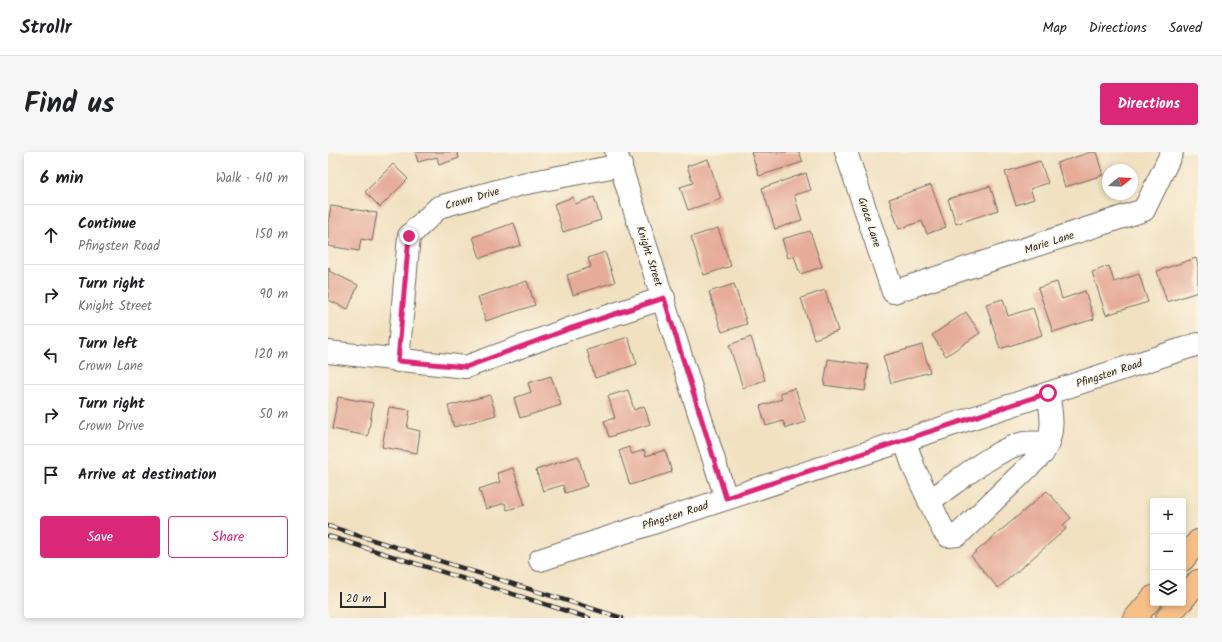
<!DOCTYPE html>
<html lang="en">
<head>
<meta charset="utf-8">
<style>
	:root { --surface:#fff; --page:#f6f6f6; --text:#202124; --muted:#757577; --line:#e0e0e0; --accent:#db2777 }
	body { margin:0; font-family:Kalam,sans-serif; background:var(--page); color:var(--text) }
	.controls { position:absolute; right:12px; bottom:12px; display:grid; overflow:hidden; border-radius:4px; box-shadow:0 2px 6px #0003 }
	.controls button { width:36px; height:36px; display:grid; place-items:center; padding:0; border:0; border-bottom:1px solid var(--line); background:var(--surface); color:var(--text); font:20px sans-serif }
	.compass { position:absolute; left:774px; top:12px; width:36px; height:36px; border-radius:50%; background:var(--surface); box-shadow:0 2px 6px #0003; rotate:72deg }
	.scale { position:absolute; left:12px; bottom:10px; width:46px; box-sizing:border-box; padding-left:4px; border:2px solid #2b2b2b; border-top:0; font-size:11px; line-height:14px; white-space:nowrap; color:#2b2b2b; -webkit-text-stroke:3px #fcf5e5; paint-order:stroke }
	.stop { position:absolute; width:12px; height:12px; margin:-9px; border:3px solid #db2777; border-radius:50%; background:#fff }
	.stop.end { background:#db2777; border-color:#fff; box-shadow:0 1px 4px #0008 }
	.list { margin:0; padding:0; list-style:none }
	h2 { display:flex; justify-content:space-between; align-items:center; height:52px; margin:0; padding:0 16px; font-size:17px }
	h2 small { font-size:13px; font-weight:400; color:var(--muted) }
	.list li { display:grid; grid-template-columns:26px 1fr auto; gap:12px; align-items:center; box-sizing:border-box; height:60px; padding:0 16px; border-top:1px solid var(--line) }
	.list b { display:block; font-size:15px; white-space:nowrap }
	.list p { margin:0; font-size:13px; white-space:nowrap; color:var(--muted) }
	.list em { font-size:13px; font-style:normal; color:var(--muted) }
	.actions { display:flex; gap:8px; padding:12px 16px }
	.actions a { flex:1; padding:9px 0; border:1px solid var(--accent); border-radius:4px; text-align:center; font-size:14px; color:var(--accent) }
	.actions .main { background:var(--accent); color:#fff }
	.icon { flex:none; width:22px; height:22px; fill:none; stroke:currentColor; stroke-width:2; stroke-linecap:round; stroke-linejoin:round }
	.map { position:relative; flex:none; width:870px; height:466px; overflow:hidden; border-radius:4px }
	header { display:flex; align-items:center; gap:24px; box-sizing:border-box; height:56px; padding:0 20px; background:var(--surface); border-bottom:1px solid var(--line) }
	header strong { font-size:19px }
	nav { display:flex; gap:22px; margin-inline-start:auto; font-size:14px }
	.intro { display:flex; align-items:center; justify-content:space-between; box-sizing:border-box; height:96px; padding:0 24px }
	h1 { margin:0; font-size:28px }
	.button { padding:10px 18px; border-radius:4px; background:var(--accent); color:#fff; font-size:14px; font-weight:700 }
	main { display:flex; gap:24px; padding:0 24px }
	aside { flex:1; background:var(--surface); border-radius:4px; box-shadow:0 2px 6px #0003 }
	.map>svg:first-child { display:block }
</style>
</head>
<body>
<header>
<strong>Strollr</strong>
<nav><a>Map</a><a>Directions</a><a>Saved</a></nav>
</header>
<div class="intro"><h1>Find us</h1><a class="button">Directions</a></div>
<main>
<aside>
<h2>6 min<small>Walk · 410 m</small></h2>
<ul class="list">
<li><svg class="icon" aria-label="ahead" viewBox="0 0 24 24"><path d="M12 20V5M6 11l6-6 6 6"/></svg><div><b>Continue</b><p>Pfingsten Road</p></div><em>150 m</em></li>
<li><svg class="icon" aria-label="right" viewBox="0 0 24 24"><path d="M7 20v-9h11M14 6l5 5-5 5"/></svg><div><b>Turn right</b><p>Knight Street</p></div><em>90 m</em></li>
<li><svg class="icon" aria-label="left" viewBox="0 0 24 24"><path d="M17 20v-9H6M10 6l-5 5 5 5"/></svg><div><b>Turn left</b><p>Crown Lane</p></div><em>120 m</em></li>
<li><svg class="icon" aria-label="right" viewBox="0 0 24 24"><path d="M7 20v-9h11M14 6l5 5-5 5"/></svg><div><b>Turn right</b><p>Crown Drive</p></div><em>50 m</em></li>
<li><svg class="icon" aria-label="arrive" viewBox="0 0 24 24"><path d="M6 21V4h12l-3 4 3 4H6"/></svg><div><b>Arrive at destination</b></div></li>
</ul>
<div class="actions"><a class="main">Save</a><a>Share</a></div>
</aside>
<div class="map">
<svg width="870" height="466" viewBox="0 0 870 466">
	<rect width="100%" height="100%" fill="#fcf5e5"/>
	<filter id="ink" filterUnits="userSpaceOnUse"><feTurbulence type="fractalNoise" baseFrequency=".025" numOctaves="2"/><feDisplacementMap in="SourceGraphic" scale="8" xChannelSelector="R" yChannelSelector="G"/><feConvolveMatrix kernelMatrix="1 2 1 2 8 2 1 2 1" color-interpolation-filters="sRGB"/></filter>
	<filter id="wash" filterUnits="userSpaceOnUse"><feTurbulence type="fractalNoise" baseFrequency=".012" numOctaves="4" result="noise"/><feDisplacementMap in="SourceGraphic" scale="16" xChannelSelector="R" yChannelSelector="G"/><feGaussianBlur stdDeviation="0.9" result="paint"/><feColorMatrix in="noise" values="0 0 0 0 0 0 0 0 0 0 0 0 0 0 0 0 0 1.4 0 .05"/><feComposite in="paint" operator="in"/></filter>
	<g filter="url(#wash)">
		<rect width="100%" height="100%" fill="#f1e1c1"/>
		<g id="blocks">
			<!-- building -->
			<path fill="#e6ab99" d="M87,0H129L131,6L111,13L109,5L90,10Z
				M423,0H471L475,10L431,24Z
				M763,0H768L775,23L737,35L729,11Z
				M380,7L393,47L360,58L352,35L365,31L359,14Z
				M712,9L720,31L702,37L706,47L688,53L677,20Z
				M65,12L80,27L52,55L37,40Z
				M478,21L483,38L466,43L474,68L447,77L434,36Z
				M603,33L618,75L599,82L594,69L571,77L561,47Z
				M662,34L670,58L628,72L620,47Z
				M245,45L247,52L266,45L273,68L235,80L226,52Z
				M3,54L49,61L44,89L33,87L31,99L0,94V71Z
				M186,71L193,93L152,106L145,85Z
				M390,76L403,114L376,123L363,85Z
				M482,79L494,115L472,122L466,104L460,106L454,87Z
				M277,100L287,130L245,143L239,123L263,115L260,106Z
				M868,106L870,114V140L839,150L829,119Z
				M781,114L786,130L811,122L820,150L778,163L764,120Z
				M0,116L2,117L1,119L30,133L20,157L0,148Z
				M199,129L207,153L158,169L150,145Z
				M729,130L734,147L757,139L766,167L725,180L710,136Z
				M406,132L419,172L394,180L381,140Z
				M497,138L510,179L486,187L473,146Z
				M675,147L680,164L705,156L714,183L672,197L658,152Z
				M638,160L652,181L618,204L604,183Z
				M300,185L309,212L267,226L259,198Z
				M423,185L437,228L415,236L401,193Z
				M594,193L602,220L563,231L555,204Z
				M500,207L540,213L537,239L496,233Z
				M223,224L233,253L192,266L186,246L203,240L200,231Z
				M467,236L478,270L458,276L455,269L438,274L432,254L454,247L452,241Z
				M300,238L306,258L316,254L322,272L281,285L276,269L287,266L280,244Z
				M162,243L168,263L126,275L120,254Z
				M10,245L45,251L40,284L4,277Z
				M61,255L82,258L79,276L92,279L89,301L54,295Z
				M301,295L304,302L316,298L318,304L337,298L344,320L302,333L291,299Z
				M250,304L259,334L237,341L235,333L215,339L208,318Z
				M185,316L197,353L179,358L177,351L158,357L151,337L172,330L169,321Z
				M719,339L743,366L735,373L738,377L670,436L643,404Z"/>
		</g>
	</g>
	<g filter="url(#ink)">
		<use href="#blocks" fill-opacity="0" stroke="#706b60" stroke-width="1"/>
		<g fill="none" stroke-linecap="round" stroke-linejoin="round">
			<!-- minor casing -->
			<g stroke="#706b60" stroke-width="24">
				<path id="minor" d="M288,0L398,346
					M518,0L565,140L816,58L844,0
					M0,200L138,215L241,177L336,146
					M70,209L81,84L111,55L194,32L293,13
					M576,287L586,316L615,378L620,384L630,383L715,301C727,281 724,263 720,241
					M601,349C627,332 667,297 696,291C704,290 713,291 721,291
					M212,408L870,192"/>
			</g>
			<!-- major casing -->
			<g stroke="#706b60" stroke-width="24">
				<path id="major" d="M855,408L870,389
					M855,448L870,429
					M807,466L825,445
					M839,466L852,451"/>
			</g>
			<!-- minor -->
			<use href="#minor" stroke="#fff" stroke-width="22"/>
			<!-- major -->
			<use href="#major" stroke="#f7be87" stroke-width="22"/>
			<!-- rail casing -->
			<g stroke="#2b2b2b" stroke-width="4.5">
				<path id="rail" d="M0,374L294,466
					M0,384L261,466"/>
			</g>
			<!-- rail -->
			<use href="#rail" stroke="#fcf5e5" stroke-width="3" stroke-dasharray="9" stroke-linecap="butt"/>
		</g>
	</g>
	<g fill="none" stroke-linecap="round" stroke-linejoin="round" filter="url(#ink)">
		<!-- route -->
		<path stroke="#db2777" stroke-width="5" d="M81,84L70,209L138,215L241,177L336,146L398,346L720,241"/>
	</g>
	<g text-anchor="middle" stroke-width="3" stroke-linejoin="round" paint-order="stroke">
		<!-- street labels -->
		<g font-size="11" fill="#2b2b2b" stroke="#fcf5e5">
			<text transform="translate(144 46) rotate(-16)" y="4">Crown Drive</text>
			<text transform="translate(542 70) rotate(72)" y="4">Grace Lane</text>
			<text transform="translate(721 90) rotate(-18)" y="4">Marie Lane</text>
			<text transform="translate(322 104) rotate(72)" y="4">Knight Street</text>
			<text transform="translate(781 221) rotate(-18)" y="4">Pfingsten Road</text>
			<text transform="translate(347 363) rotate(-18)" y="4">Pfingsten Road</text>
		</g>
	</g>
</svg>
<div class="controls">
<button>+</button>
<button>−</button>
<button><svg class="icon" aria-label="layers" viewBox="0 0 24 24"><path d="M12 4l9 5-9 5-9-5zM3 14l9 5 9-5"/></svg></button>
</div>
<svg class="compass" viewBox="-18 -18 36 36"><path d="M0-13l5 13h-10z" fill="#e53935"/><path d="M0 13l5-13h-10z" fill="#757577"/></svg>
<div class="scale">20 m</div>
<div class="stop" style="left:720px;top:241px"></div>
<div class="stop end" style="left:81px;top:84px"></div>
</div>
</main>
</body>
</html>
